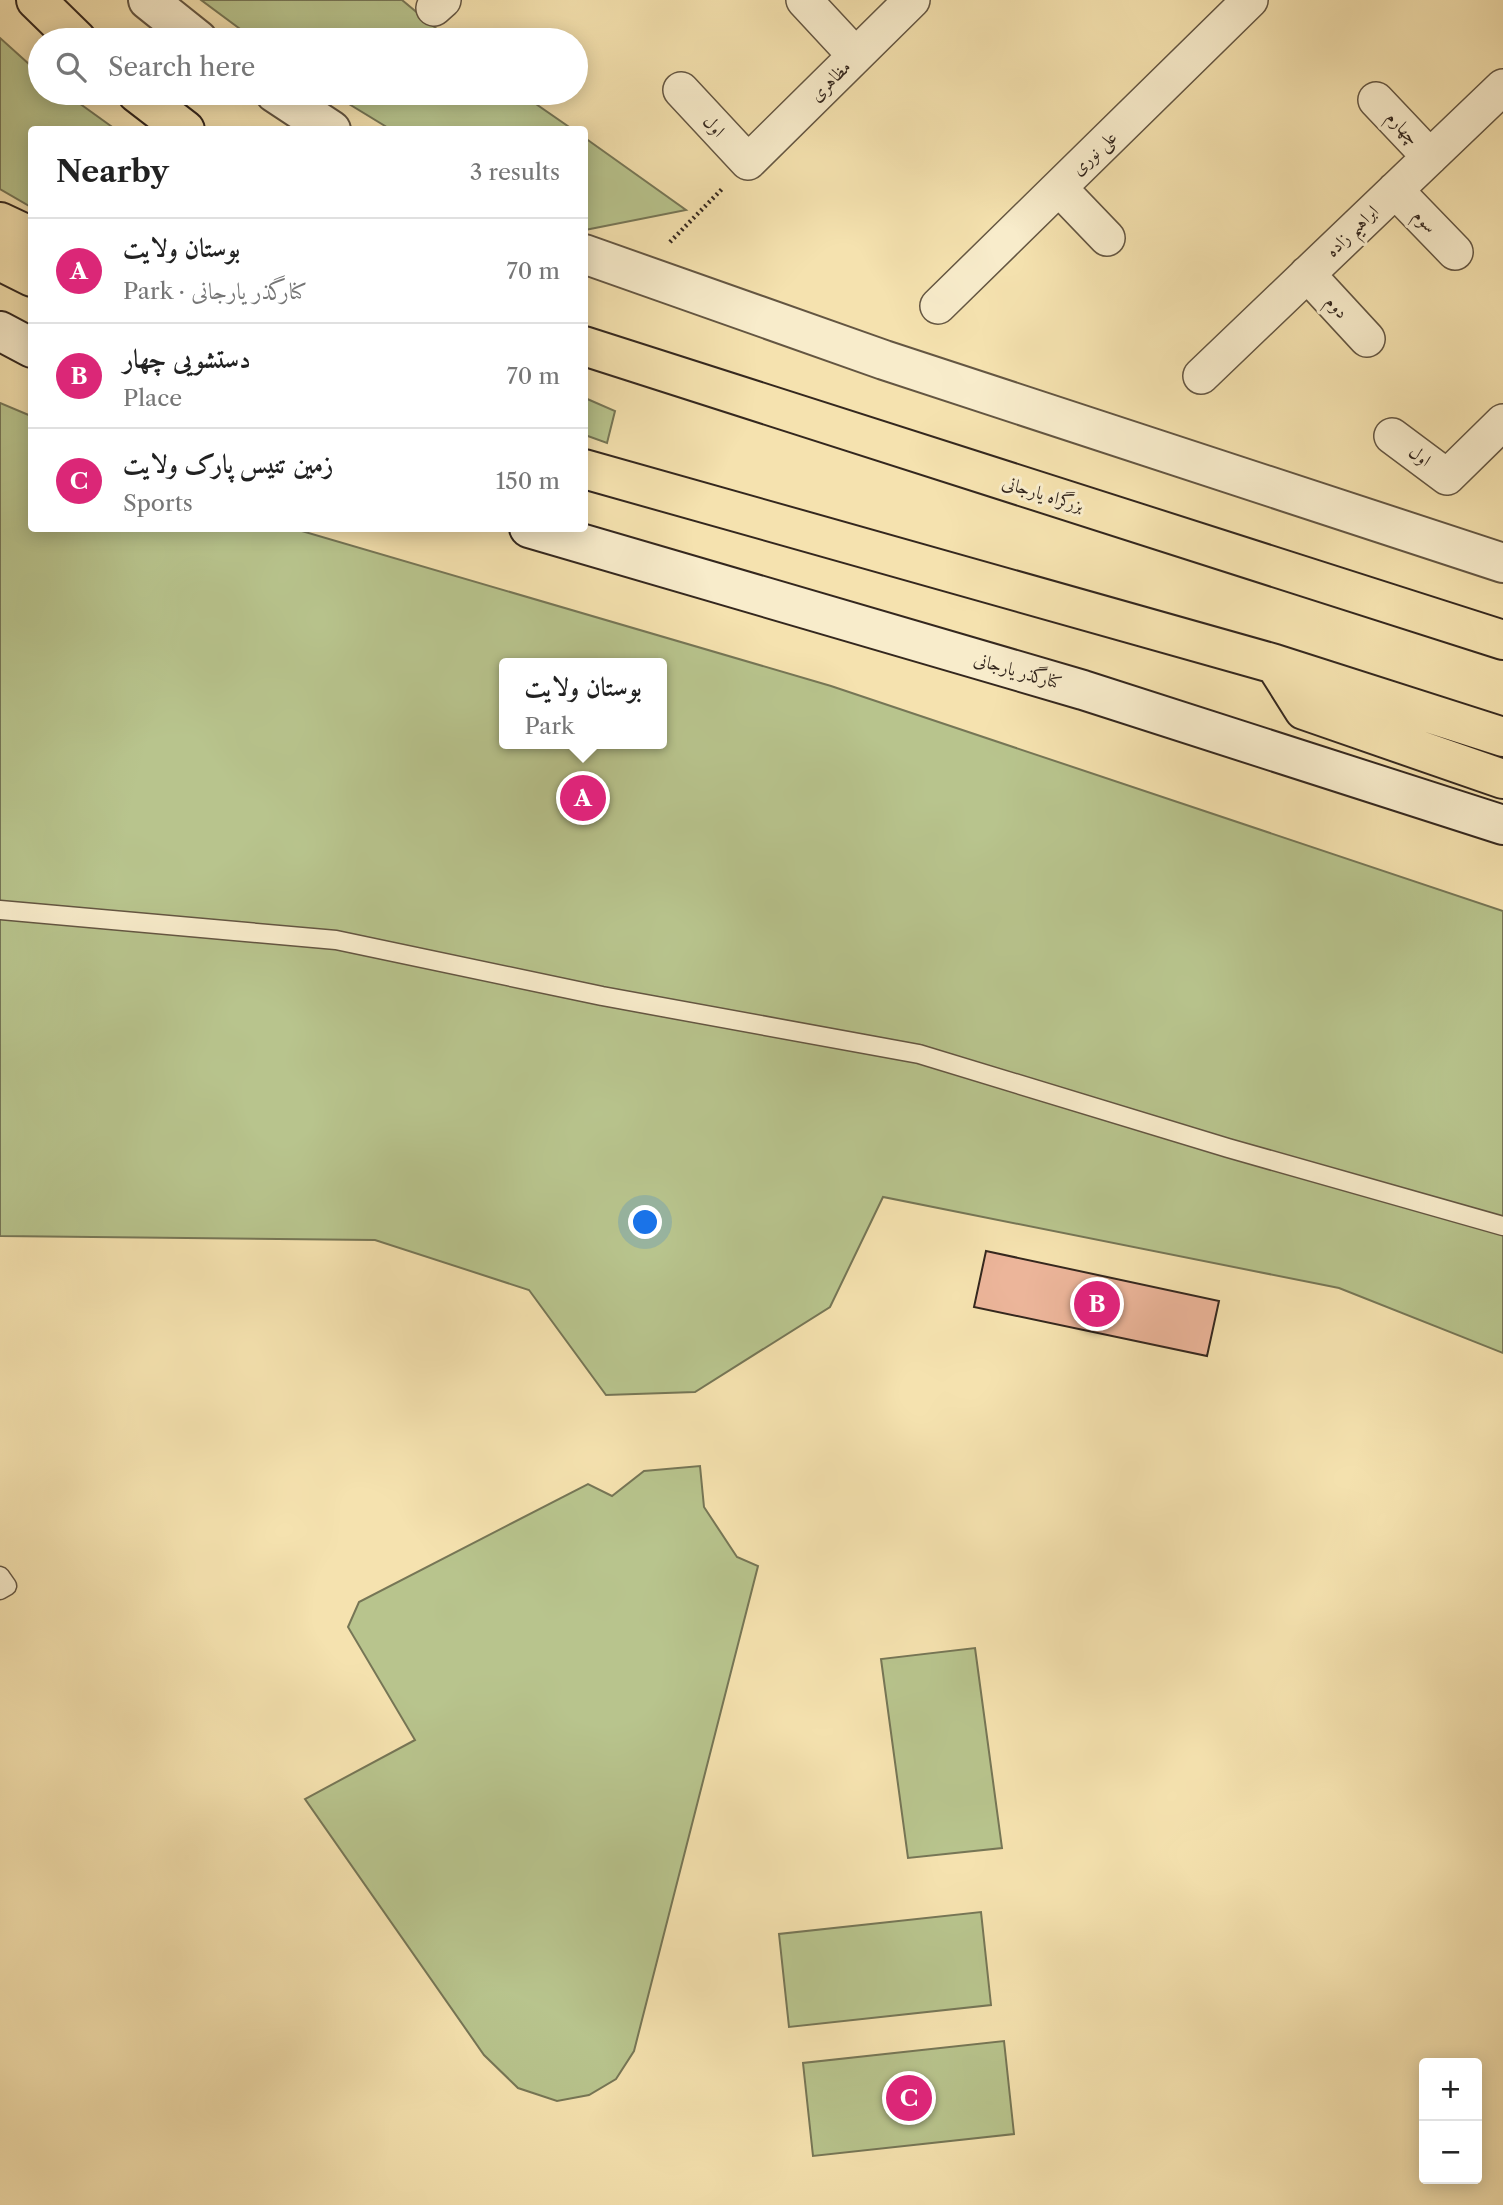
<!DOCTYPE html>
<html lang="en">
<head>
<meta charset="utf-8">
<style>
	:root { --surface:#fff; --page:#f6f6f6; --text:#222; --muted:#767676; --line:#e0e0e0; --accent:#db2777 }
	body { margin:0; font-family:"Libre Caslon Text",Amiri,serif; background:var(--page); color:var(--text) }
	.controls { position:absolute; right:21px; bottom:21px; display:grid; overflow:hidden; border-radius:7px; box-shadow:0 4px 18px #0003 }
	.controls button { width:63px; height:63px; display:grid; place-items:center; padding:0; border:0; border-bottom:2px solid var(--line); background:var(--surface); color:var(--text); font:35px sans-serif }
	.you { position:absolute; left:646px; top:1223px; width:24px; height:24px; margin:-18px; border:5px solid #fff; border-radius:50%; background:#1a73e8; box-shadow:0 0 0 10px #1a73e833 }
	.badge { display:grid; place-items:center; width:46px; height:46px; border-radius:50%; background:var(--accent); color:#fff; font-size:23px; font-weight:700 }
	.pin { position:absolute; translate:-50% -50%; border:4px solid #fff; box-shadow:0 2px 7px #0006 }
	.popup { position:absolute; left:499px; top:658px; width:168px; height:91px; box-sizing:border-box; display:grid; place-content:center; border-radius:7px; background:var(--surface); filter:drop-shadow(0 2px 5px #0005); font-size:23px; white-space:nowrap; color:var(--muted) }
	.popup b { font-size:26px; color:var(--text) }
	.popup::after { content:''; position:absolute; left:50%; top:100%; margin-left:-14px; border:14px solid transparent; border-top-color:var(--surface) }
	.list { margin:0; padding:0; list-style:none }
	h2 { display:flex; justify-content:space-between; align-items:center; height:91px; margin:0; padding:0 28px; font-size:30px }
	h2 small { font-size:23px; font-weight:400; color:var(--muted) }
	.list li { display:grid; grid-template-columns:46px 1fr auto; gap:21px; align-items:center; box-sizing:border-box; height:105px; padding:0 28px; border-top:2px solid var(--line) }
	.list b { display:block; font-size:26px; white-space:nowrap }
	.list p { margin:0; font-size:23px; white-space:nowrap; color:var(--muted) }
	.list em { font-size:23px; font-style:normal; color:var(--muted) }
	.icon { flex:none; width:38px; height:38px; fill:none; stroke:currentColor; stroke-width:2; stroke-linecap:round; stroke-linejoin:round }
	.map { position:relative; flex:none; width:1503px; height:2205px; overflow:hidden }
	.search { position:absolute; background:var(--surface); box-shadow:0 4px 18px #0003; left:28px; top:28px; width:560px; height:77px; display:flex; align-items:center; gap:18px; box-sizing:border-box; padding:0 24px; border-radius:38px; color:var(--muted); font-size:26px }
	.panel { position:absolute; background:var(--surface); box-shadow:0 4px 18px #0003; left:28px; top:126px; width:560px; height:406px; border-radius:7px }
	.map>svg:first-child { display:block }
</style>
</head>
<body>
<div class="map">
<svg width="1503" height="2205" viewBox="0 0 1503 2205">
	<rect width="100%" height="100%" fill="#f5e2af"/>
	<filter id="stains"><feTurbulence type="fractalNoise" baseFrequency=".00286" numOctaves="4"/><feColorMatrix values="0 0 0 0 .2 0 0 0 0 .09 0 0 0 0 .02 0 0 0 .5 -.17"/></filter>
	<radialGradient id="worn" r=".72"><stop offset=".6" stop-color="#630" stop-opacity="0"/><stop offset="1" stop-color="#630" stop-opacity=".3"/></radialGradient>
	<!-- green -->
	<path fill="#b8c48d" stroke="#767656" stroke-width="2" fill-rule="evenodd" d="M201,0H402L450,40H255Z
		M0,38L40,74V93H65L115,129L32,130L31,207L0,189Z
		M331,93H520L572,129H390Z
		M585,138L686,210L585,230Z
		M585,398L615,411L607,443L585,435Z
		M0,403L31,416L32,528L295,529L831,686L1503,911V1353L1339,1288L883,1197L830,1307L695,1392L606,1395L529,1290L375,1240L0,1236ZM504,663H662V744H504Z
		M700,1466L704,1507L737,1557L758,1566L634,2051L616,2079L589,2095L557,2101L518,2088L484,2055L305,1799L415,1740L348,1627L359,1602L588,1484L612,1496L644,1471Z
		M975,1648L1002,1848L908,1858L881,1659Z
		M981,1912L991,2005L789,2027L779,1934Z
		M1004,2041L1014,2134L813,2156L803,2063Z"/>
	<!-- building -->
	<path fill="#ecb59a" stroke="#34271e" stroke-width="2" d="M986,1251L1219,1301L1207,1356L974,1307Z"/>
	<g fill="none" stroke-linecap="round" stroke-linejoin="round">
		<!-- service casing -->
		<g stroke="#645642" stroke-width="21">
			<path id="service" d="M0,910L336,940L602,996L919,1054L1228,1148L1503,1226
				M0,1576L7,1586L0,1590"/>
		</g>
		<!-- minor casing -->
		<g stroke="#645642" stroke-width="38">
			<path id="minor" d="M804,0L855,55
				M434,8L443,0
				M681,90L748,162L912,0
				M1376,100L1430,157
				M1059,188L1107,238
				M1395,190L1455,252
				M1307,274L1367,339
				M938,306L1250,0
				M1201,376L1503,87
				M1392,436L1447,477L1503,422"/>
		</g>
		<!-- tertiary casing -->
		<g stroke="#645642" stroke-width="42">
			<path id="tertiary" d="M148,0L198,40
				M275,93L331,130
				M584,254L884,360L1503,563"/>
		</g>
		<!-- secondary casing -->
		<g stroke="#34271e" stroke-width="42">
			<path id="secondary" d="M0,331L32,348
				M529,528L1083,690L1503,825"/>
		</g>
		<!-- trunk casing -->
		<g stroke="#34271e" stroke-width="42">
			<path id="trunk" d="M36,0L77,40
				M137,93L185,130
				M0,222L32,237
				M0,261L32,277
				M584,346L1503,640
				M584,469L1275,664L1503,737
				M1275,664L1304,710L1503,779"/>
		</g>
		<!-- path -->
		<path stroke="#34271e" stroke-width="4.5" stroke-dasharray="2 3.5" stroke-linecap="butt" d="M670,242L723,188"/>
		<!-- service -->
		<use href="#service" stroke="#f8eccb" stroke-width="18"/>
		<!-- minor -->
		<use href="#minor" stroke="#f8eccb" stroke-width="35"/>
		<!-- tertiary -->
		<use href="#tertiary" stroke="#f8eccb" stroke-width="38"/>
		<!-- secondary -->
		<use href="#secondary" stroke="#f8eccb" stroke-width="38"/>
		<!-- trunk -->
		<use href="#trunk" stroke="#f5e2af" stroke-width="38"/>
	</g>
	<g text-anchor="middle" stroke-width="6" stroke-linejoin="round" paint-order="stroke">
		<!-- street labels -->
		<g font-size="18" fill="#34271e" stroke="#f8eccb">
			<text transform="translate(830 81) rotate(-45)" y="6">مظاهری</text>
			<text transform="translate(714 126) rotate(47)" y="6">اول</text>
			<text transform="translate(1403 128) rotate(47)" y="6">چهارم</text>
			<text transform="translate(1094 153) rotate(-44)" y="6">علی نوری</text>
			<text transform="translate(1425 221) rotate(46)" y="6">سوم</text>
			<text transform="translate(1352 231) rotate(-44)" y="6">ابراهیم زاده</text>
			<text transform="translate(1337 307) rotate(47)" y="6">دوم</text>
			<text transform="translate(1420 456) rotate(37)" y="6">اول</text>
			<text transform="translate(1043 494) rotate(17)" y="6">بزرگراه یارجانی</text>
			<text transform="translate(1018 671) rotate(16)" y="6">کنارگذر یارجانی</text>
		</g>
	</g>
	<rect width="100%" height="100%" filter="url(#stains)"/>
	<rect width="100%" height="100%" fill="url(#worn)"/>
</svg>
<div class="controls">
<button>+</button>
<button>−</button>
</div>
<div class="you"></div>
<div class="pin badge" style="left:583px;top:798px">A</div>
<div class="popup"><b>بوستان ولایت</b>Park</div>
<div class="pin badge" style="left:1097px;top:1304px">B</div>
<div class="pin badge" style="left:909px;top:2098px">C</div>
<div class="search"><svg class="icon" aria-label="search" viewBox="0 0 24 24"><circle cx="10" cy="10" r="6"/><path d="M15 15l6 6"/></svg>Search here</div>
<section class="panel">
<h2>Nearby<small>3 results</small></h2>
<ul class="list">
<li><span class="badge">A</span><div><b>بوستان ولایت</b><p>Park · کنارگذر یارجانی</p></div><em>70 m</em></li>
<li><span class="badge">B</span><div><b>دستشویی چهار</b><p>Place</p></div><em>70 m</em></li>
<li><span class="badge">C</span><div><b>زمین تنیس پارک ولایت</b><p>Sports</p></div><em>150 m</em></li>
</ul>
</section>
</div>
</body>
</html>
